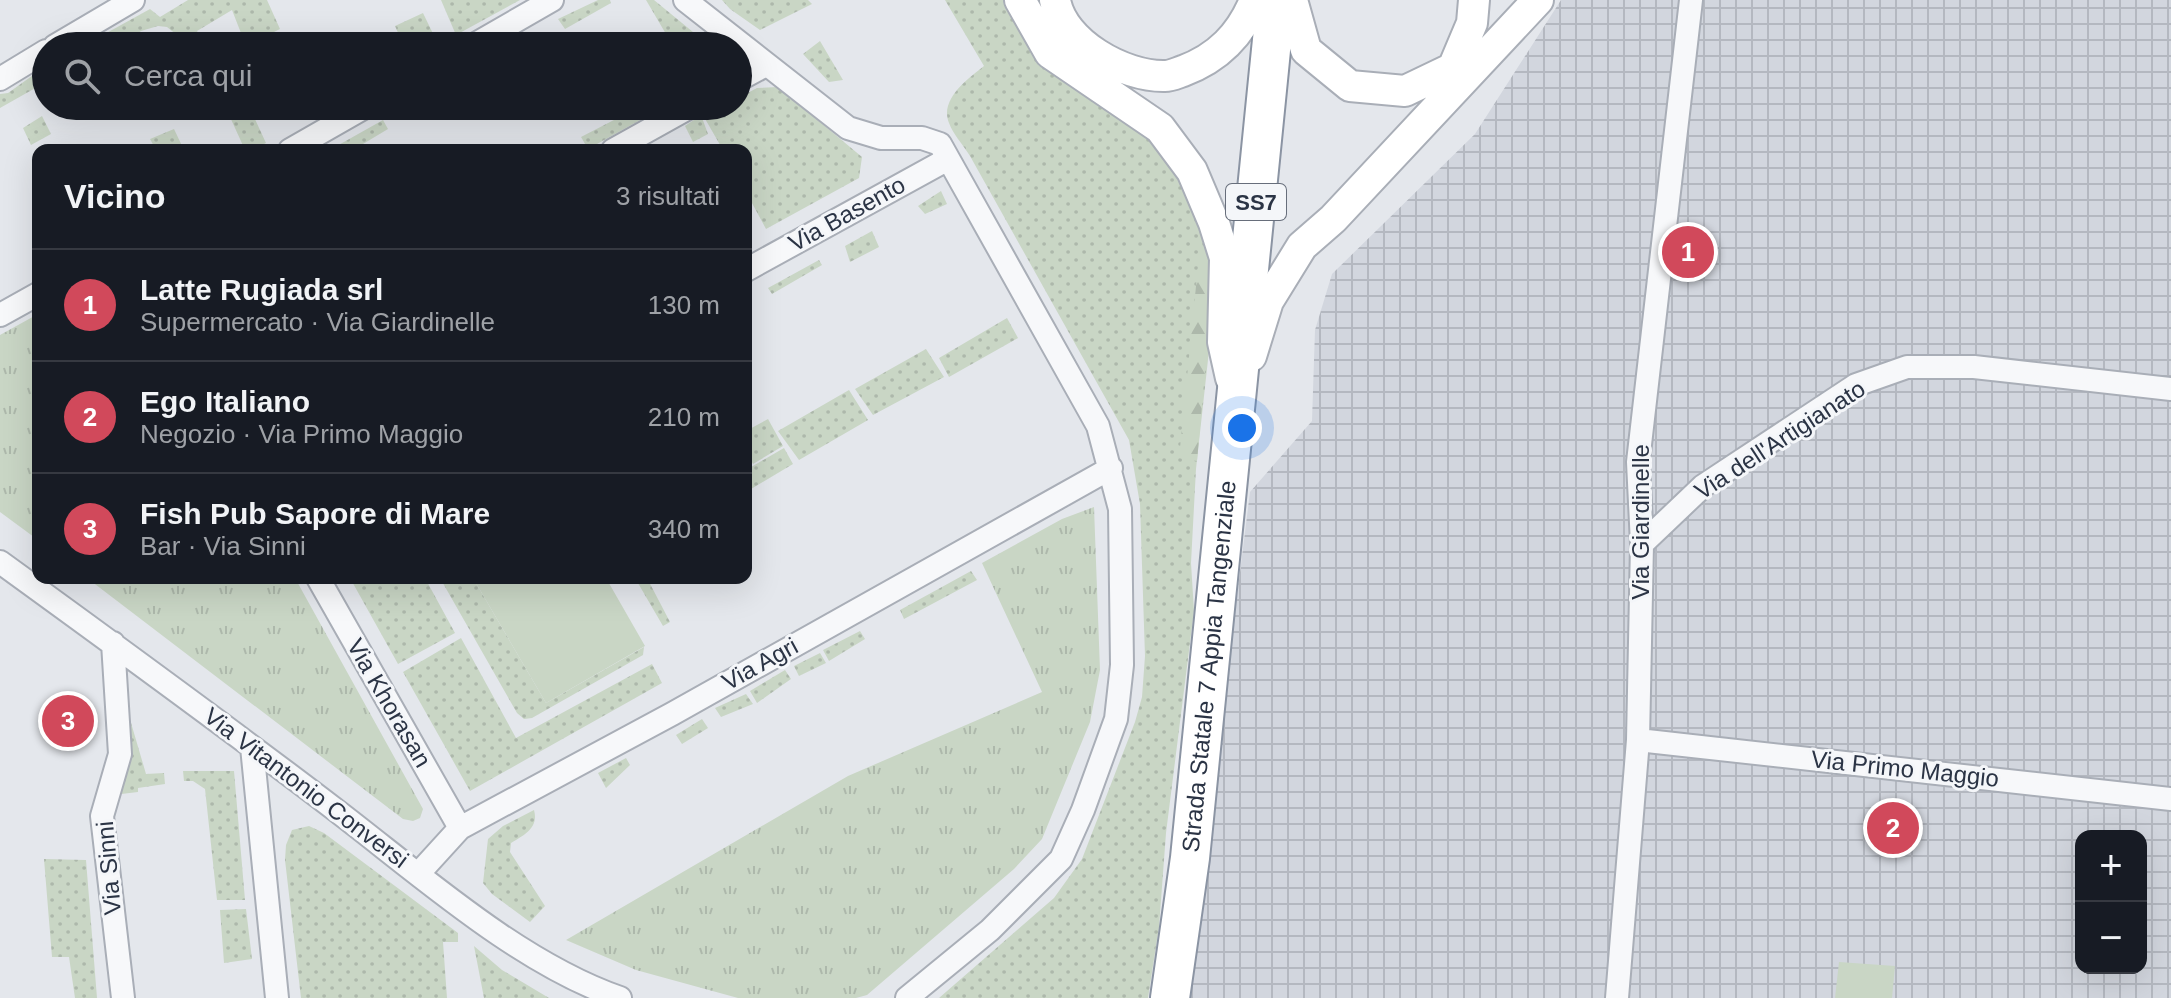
<!DOCTYPE html>
<html lang="it">
<head>
<meta charset="utf-8">
<style>
	:root { --surface:#171b24; --page:#20242c; --text:#f1f3f6; --muted:#9ea1a6; --line:#363941; --accent:#d1495b }
	body { margin:0; font-family:Helvetica,sans-serif; background:var(--page); color:var(--text) }
	.controls { position:absolute; right:24px; bottom:24px; display:grid; overflow:hidden; border-radius:16px; box-shadow:0 8px 32px #0002 }
	.controls button { width:72px; height:72px; display:grid; place-items:center; padding:0; border:0; border-bottom:2px solid var(--line); background:var(--surface); color:var(--text); font:40px sans-serif }
	.you { position:absolute; left:1242px; top:428px; width:28px; height:28px; margin:-20px; border:6px solid #fff; border-radius:50%; background:#1a73e8; box-shadow:0 0 0 12px #1a73e833 }
	.badge { display:grid; place-items:center; width:52px; height:52px; border-radius:50%; background:var(--accent); color:#fff; font-size:26px; font-weight:700 }
	.pin { position:absolute; translate:-50% -50%; border:4px solid #fff; box-shadow:0 2px 8px #0006 }
	.list { margin:0; padding:0; list-style:none }
	h2 { display:flex; justify-content:space-between; align-items:center; height:104px; margin:0; padding:0 32px; font-size:34px }
	h2 small { font-size:26px; font-weight:400; color:var(--muted) }
	.list li { display:grid; grid-template-columns:52px 1fr auto; gap:24px; align-items:center; box-sizing:border-box; height:112px; padding:0 32px; border-top:2px solid var(--line) }
	.list b { display:block; font-size:30px; white-space:nowrap }
	.list p { margin:0; font-size:26px; white-space:nowrap; color:var(--muted) }
	.list em { font-size:26px; font-style:normal; color:var(--muted) }
	.icon { flex:none; width:44px; height:44px; fill:none; stroke:currentColor; stroke-width:2; stroke-linecap:round; stroke-linejoin:round }
	.map { position:relative; flex:none; width:2171px; height:998px; overflow:hidden }
	.search { position:absolute; background:var(--surface); box-shadow:0 8px 32px #0002; left:32px; top:32px; width:720px; height:88px; display:flex; align-items:center; gap:20px; box-sizing:border-box; padding:0 28px; border-radius:44px; color:var(--muted); font-size:30px }
	.panel { position:absolute; background:var(--surface); box-shadow:0 8px 32px #0002; left:32px; top:144px; width:720px; height:440px; border-radius:16px }
	.map>svg:first-child { display:block }
</style>
</head>
<body>
<div class="map">
<svg width="2171" height="998" viewBox="0 0 2171 998">
	<defs>
		<pattern id="industrial-grid" width="8" height="8" patternUnits="userSpaceOnUse" patternTransform="scale(2)"><rect width="8" height="8" fill="#d2d6de"/><path d="M0 4h8M4 0v8" fill="none" stroke="#b4b8c0"/></pattern>
		<pattern id="grass-dots" width="8" height="8" patternUnits="userSpaceOnUse" patternTransform="scale(2)"><rect width="8" height="8" fill="#c9d6c5"/><path d="M2 2h.1M6 6h.1" fill="none" stroke="#adb8ab" stroke-width="1.8" stroke-linecap="round"/></pattern>
		<pattern id="forest-firs" width="22" height="20" patternUnits="userSpaceOnUse" patternTransform="scale(2)"><rect width="22" height="20" fill="#c9d6c5"/><path d="M5 1l3.5 6h-7zM16 11l3.5 6h-7z" fill="#adb8ab"/></pattern>
		<pattern id="park-tufts" width="24" height="20" patternUnits="userSpaceOnUse" patternTransform="scale(2)"><rect width="24" height="20" fill="#c9d6c5"/><path d="M3 7l-1-3M5 7V3M7 7l1-3M15 17l-1-3M17 17v-4M19 17l1-3" fill="none" stroke="#adb8ab"/></pattern>
	</defs>
	<rect width="100%" height="100%" fill="#e4e7ec"/>
	<!-- industrial -->
	<path fill="url(#industrial-grid)" fill-rule="evenodd" d="M1561,0H2171V998H1187L1250,492L1312,421L1315,330L1332,274L1475,134ZM2081,836H2141V968H2081Z"/>
	<!-- grass -->
	<path fill="url(#grass-dots)" d="M188,0H267L280,29L246,46L232,10L197,31L207,46H171L182,39L167,27L158,26L141,31L121,46H83L150,9L160,17Z
		M441,0H520L456,35Z
		M598,0H610L611,3L565,29L558,19Z
		M646,0H654L710,46H673Z
		M722,0H808L812,4L760,30L730,9Z
		M945,0H1005L1028,38L1156,140L1178,167L1215,258L1214,305L1196,469L1191,563L1194,611L1166,833L1159,927L1148,998H939L1054,898L1082,859L1135,722L1142,697L1145,656L1140,504L1129,440L970,156C964,146 953,134 949,123C939,99 969,78 984,66Z
		M423,13L438,44L404,46L395,26Z
		M820,41L843,80L829,82L803,54Z
		M46,66V82L0,108V94L8,93Z
		M778,87L862,157L859,178L766,229L746,192V150H723L704,117L724,106H738V98L757,88Z
		M225,106H249L266,143L252,150H245Z
		M641,106H646L651,114L588,149L581,137Z
		M701,115L708,134L693,142L685,126Z
		M42,116L51,134L31,145L23,128Z
		M383,120L388,129L353,150H337L335,147Z
		M174,129L184,150H156L150,139Z
		M941,191L947,204L925,214L918,206Z
		M872,231L879,247L850,262L845,246Z
		M819,260L822,265L772,294L768,288Z
		M1007,318L1018,338L949,377L939,358Z
		M926,349L944,377L873,415L855,389Z
		M849,390L868,420L799,460L778,431Z
		M768,419L783,446L753,464L746,451V431Z
		M784,448L793,464L746,492V470Z
		M971,571L977,580L904,619L900,610Z
		M350,578H425L455,633L398,664Z
		M440,578H473L546,703L644,647L643,655L532,718L524,719L517,713Z
		M635,578H647L670,622L663,626Z
		M860,631L865,639L829,661L823,650Z
		M461,638L516,738L652,664L662,683L470,791L403,672Z
		M820,653L826,663L799,676L794,666Z
		M785,670L791,679L757,703L750,691Z
		M746,694L753,704L721,717L715,708Z
		M129,716L146,774L164,773L165,784L138,788V792L113,795L125,719Z
		M702,719L708,728L682,744L676,735Z
		M626,758L630,765L606,788L598,773Z
		M183,771H234L245,900H217L205,789L193,781H184Z
		M534,810C539,828 524,835 511,843L510,852L545,906L530,922L492,894L483,883L488,839L503,826Z
		M309,826L324,833L458,933V942H443L447,998H301L285,860L286,845L292,830Z
		M44,859L86,860L97,998H75L69,957H52Z
		M246,909L252,959L224,963L220,910Z
		M474,946L502,970L549,998H484Z"/>
	<!-- forest -->
	<path fill="url(#forest-firs)" d="M1199,256L1215,258L1197,461L1179,458Z"/>
	<!-- park -->
	<path fill="url(#park-tufts)" d="M38,314V540L0,512V335Z
		M1094,507L1100,670L1090,722L1042,839L1014,869L867,995L856,998H738L636,970L566,940L848,776L1042,692L982,563L1062,519Z
		M87,578H295L423,809L420,818L413,821L403,819Z"/>
	<!-- pitch -->
	<path fill="#c9d6c5" d="M473,578H606L645,646L546,703Z
		M1839,962L1895,966L1892,998H1835Z"/>
	<g fill="none" stroke-linecap="round" stroke-linejoin="round">
		<!-- street casing -->
		<g stroke="#a9aeb7" stroke-width="26">
			<path id="street" d="M685,0L848,128L881,138H922L940,144L1098,426L1120,509L1122,665L1116,719L1083,810L1061,859L990,930L907,998
				M55,46L133,0
				M472,46L552,0
				M0,79L46,51
				M738,80L766,65
				M290,150L367,106
				M613,150L692,106
				M746,270L948,159
				M0,315L38,294
				M1642,544L1703,486L1856,385L1907,367H1974L2171,389
				M0,562C113,644 226,726 337,811C422,876 519,963 620,998
				M318,578L460,828
				M113,643L120,754L102,816L123,998
				M1638,740L2171,799
				M252,747L277,998
				M419,873L460,828L672,714L1111,468
				M1617,998L1638,740L1642,544L1638,462L1691,0"/>
		</g>
		<!-- secondary casing -->
		<g stroke="#a9aeb7" stroke-width="34">
			<path id="secondary" d="M1020,0L1050,53L1160,128L1192,171L1214,223L1225,258L1223,342L1231,378
				M1055,0C1062,43 1124,77 1165,76C1171,76 1177,73 1183,71C1218,58 1241,35 1255,0
				M1292,0L1306,50L1350,86L1405,91L1453,68L1472,23L1474,0
				M1251,356L1268,301L1302,246L1333,219L1538,0"/>
		</g>
		<!-- highway casing -->
		<g stroke="#8b94a3" stroke-width="42">
			<g id="highway">
				<path id="s1" d="M1170,998L1190,858L1276,0"/>
			</g>
		</g>
		<!-- street -->
		<use href="#street" stroke="#f7f8fa" stroke-width="22"/>
		<!-- secondary -->
		<use href="#secondary" stroke="#fff" stroke-width="30"/>
		<!-- highway -->
		<use href="#highway" stroke="#fff" stroke-width="38"/>
	</g>
	<g text-anchor="middle" stroke-width="6" stroke-linejoin="round" paint-order="stroke">
		<!-- shield labels -->
		<rect fill="#f4f6f9" stroke="#676e7b" stroke-width="2" x="1226" y="184" width="60" height="36" rx="6"/>
		<g font-size="22" font-weight="bold" fill="#2b3445">
			<text x="1256" y="210">SS7</text>
		</g>
		<!-- street labels -->
		<g font-size="24" fill="#2b3445" stroke="#f4f6f9">
			<text transform="translate(847 214) rotate(-29)" y="8">Via Basento</text>
			<text transform="translate(1780 440) rotate(-33)" y="8">Via dell'Artigianato</text>
			<text transform="translate(1641 522) rotate(-90)" y="8">Via Giardinelle</text>
			<text transform="translate(760 664) rotate(-29)" y="8">Via Agri</text>
			<text dy="8" stroke="none"><textPath href="#s1" startOffset="334">Strada Statale 7 Appia Tangenziale</textPath></text>
			<text transform="translate(389 703) rotate(60)" y="8">Via Khorasan</text>
			<text transform="translate(1905 769) rotate(6)" y="8">Via Primo Maggio</text>
			<text transform="translate(306 788) rotate(37)" y="8">Via Vitantonio Conversi</text>
			<text transform="translate(109 868) rotate(-95)" y="8">Via Sinni</text>
		</g>
	</g>
</svg>
<div class="controls">
<button>+</button>
<button>−</button>
</div>
<div class="you"></div>
<div class="pin badge" style="left:1688px;top:252px">1</div>
<div class="pin badge" style="left:1893px;top:828px">2</div>
<div class="pin badge" style="left:68px;top:721px">3</div>
<div class="search"><svg class="icon" aria-label="search" viewBox="0 0 24 24"><circle cx="10" cy="10" r="6"/><path d="M15 15l6 6"/></svg>Cerca qui</div>
<section class="panel">
<h2>Vicino<small>3 risultati</small></h2>
<ul class="list">
<li><span class="badge">1</span><div><b>Latte Rugiada srl</b><p>Supermercato · Via Giardinelle</p></div><em>130 m</em></li>
<li><span class="badge">2</span><div><b>Ego Italiano</b><p>Negozio · Via Primo Maggio</p></div><em>210 m</em></li>
<li><span class="badge">3</span><div><b>Fish Pub Sapore di Mare</b><p>Bar · Via Sinni</p></div><em>340 m</em></li>
</ul>
</section>
</div>
</body>
</html>
